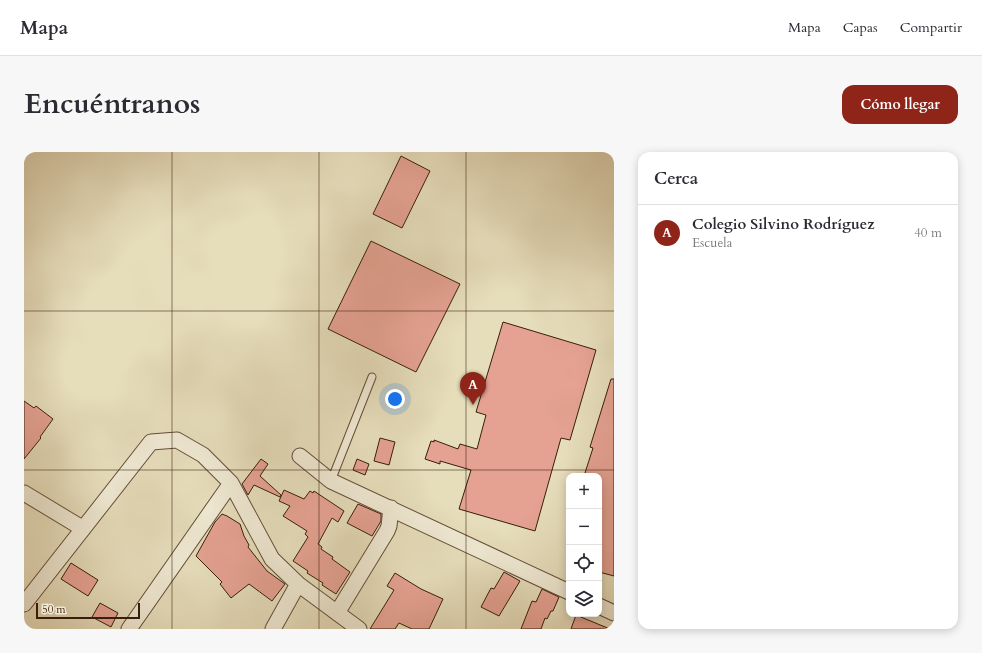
<!DOCTYPE html>
<html lang="es">
<head>
<meta charset="utf-8">
<style>
	:root { --surface:#fff; --page:#f7f7f7; --text:#2b2b33; --muted:#7c7c81; --line:#e1e1e2; --accent:#8f2418 }
	body { margin:0; font-family:Cardo,serif; background:var(--page); color:var(--text) }
	.controls { position:absolute; right:12px; bottom:12px; display:grid; overflow:hidden; border-radius:8px; box-shadow:0 2px 10px #0003 }
	.controls button { width:36px; height:36px; display:grid; place-items:center; padding:0; border:0; border-bottom:1px solid var(--line); background:var(--surface); color:var(--text); font:20px sans-serif }
	.scale { position:absolute; left:12px; bottom:10px; width:104px; box-sizing:border-box; padding-left:4px; border:2px solid #391e0c; border-top:0; font-size:11px; line-height:14px; white-space:nowrap; color:#391e0c; -webkit-text-stroke:3px #efe9d3; paint-order:stroke }
	.you { position:absolute; left:371px; top:247px; width:14px; height:14px; margin:-10px; border:3px solid #fff; border-radius:50%; background:#1a73e8; box-shadow:0 0 0 6px #1a73e833 }
	.badge { display:grid; place-items:center; width:26px; height:26px; border-radius:50%; background:var(--accent); color:#fff; font-size:13px; font-weight:700 }
	.pin { position:absolute; translate:-50% -33px; filter:drop-shadow(0 1px 2px #0008) }
	.pin::after { content:''; position:absolute; top:21px; width:14px; height:12px; background:inherit; clip-path:polygon(0 0,100% 0,50% 100%) }
	.list { margin:0; padding:0; list-style:none }
	h2 { display:flex; justify-content:space-between; align-items:center; height:52px; margin:0; padding:0 16px; font-size:17px }
	h2 small { font-size:13px; font-weight:400; color:var(--muted) }
	.list li { display:grid; grid-template-columns:26px 1fr auto; gap:12px; align-items:center; box-sizing:border-box; height:56px; padding:0 16px; border-top:1px solid var(--line) }
	.list b { display:block; font-size:15px; white-space:nowrap }
	.list p { margin:0; font-size:13px; white-space:nowrap; color:var(--muted) }
	.list em { font-size:13px; font-style:normal; color:var(--muted) }
	.icon { flex:none; width:22px; height:22px; fill:none; stroke:currentColor; stroke-width:2; stroke-linecap:round; stroke-linejoin:round }
	.map { position:relative; flex:none; width:590px; height:477px; overflow:hidden; border-radius:12px }
	header { display:flex; align-items:center; gap:24px; box-sizing:border-box; height:56px; padding:0 20px; background:var(--surface); border-bottom:1px solid var(--line) }
	header strong { font-size:19px }
	nav { display:flex; gap:22px; margin-inline-start:auto; font-size:14px }
	.intro { display:flex; align-items:center; justify-content:space-between; box-sizing:border-box; height:96px; padding:0 24px }
	h1 { margin:0; font-size:28px }
	.button { padding:10px 18px; border-radius:12px; background:var(--accent); color:#fff; font-size:14px; font-weight:700 }
	main { display:flex; gap:24px; padding:0 24px }
	aside { flex:1; background:var(--surface); border-radius:12px; box-shadow:0 2px 10px #0003 }
	.map>svg:first-child { display:block }
</style>
</head>
<body>
<header>
<strong>Mapa</strong>
<nav><a>Mapa</a><a>Capas</a><a>Compartir</a></nav>
</header>
<div class="intro"><h1>Encuéntranos</h1><a class="button">Cómo llegar</a></div>
<main>
<div class="map">
<svg width="590" height="477" viewBox="0 0 590 477">
	<rect width="100%" height="100%" fill="#e6ddbb"/>
	<filter id="stains"><feTurbulence type="fractalNoise" baseFrequency=".005" numOctaves="4"/><feColorMatrix values="0 0 0 0 .2 0 0 0 0 .09 0 0 0 0 .02 0 0 0 .5 -.17"/></filter>
	<radialGradient id="worn" r=".72"><stop offset=".6" stop-color="#630" stop-opacity="0"/><stop offset="1" stop-color="#630" stop-opacity=".3"/></radialGradient>
	<!-- building -->
	<path fill="#e5a292" stroke="#391e0c" d="M377,4L406,19L378,76L349,62Z
		M347,89L436,132L392,220L304,177Z
		M479,170L572,198L546,288L537,286L511,379L435,357L447,318L416,309V312L401,307L407,289L410,290V288L434,297L436,292L453,297L462,263L452,260Z
		M587,227H590V424L575,420V324H560L569,296L566,295Z
		M0,249L10,256L12,254L29,267L16,285L17,286L0,307Z
		M356,286L371,290L365,313L350,309Z
		M237,307L244,312L236,324L257,343L256,345L230,333L224,343L218,332Z
		M333,307L345,312L341,323L329,318Z
		M260,338L280,347L286,339L289,341L290,339L320,359L314,370L308,366L294,392L298,395L297,397L309,405L308,407L326,420L312,442L298,433L299,431L283,421L284,419L269,409L284,385L281,382L283,379L259,364L266,354L255,349Z
		M334,352L357,362V369L348,384L323,371Z
		M198,362L203,364L216,372L220,384L225,393L224,395L243,419L261,432L248,449L225,432L207,446L196,432L198,430L172,404L191,370Z
		M47,411L74,428L64,444L37,427Z
		M480,420L496,429L475,464L457,455L467,436L470,437Z
		M371,421L397,437L419,447L405,477H388L375,471L371,477H346L370,438L363,434Z
		M518,437L535,445L529,459H527L523,467L521,466L517,477H497L508,449L512,450Z
		M76,451L94,461L87,475L68,465Z
		M552,463L586,477H547Z"/>
	<g fill="none" stroke-linecap="round" stroke-linejoin="round">
		<!-- service casing -->
		<g stroke="#644e38" stroke-width="9">
			<path id="service" d="M307,329L348,225"/>
		</g>
		<!-- minor casing -->
		<g stroke="#644e38" stroke-width="17">
			<path id="minor" d="M276,304L307,329L545,440
				M0,341L58,376
				M0,452L127,290L153,288L179,303L207,331L248,407L274,432L335,477
				M575,454L590,461
				M313,461L363,379L365,374L367,356
				M105,477L207,331
				M249,477L274,432"/>
		</g>
		<!-- service -->
		<use href="#service" stroke="#efe9d3" stroke-width="7"/>
		<!-- minor -->
		<use href="#minor" stroke="#efe9d3" stroke-width="15"/>
	</g>
	<!-- grid -->
	<path fill="none" stroke="#391e0c" stroke-width="1" stroke-opacity="0.55" d="M148,0V477M295,0V477M442,0V477M0,159H590M0,318H590"/>
	<rect width="100%" height="100%" filter="url(#stains)"/>
	<rect width="100%" height="100%" fill="url(#worn)"/>
</svg>
<div class="controls">
<button>+</button>
<button>−</button>
<button><svg class="icon" aria-label="locate" viewBox="0 0 24 24"><circle cx="12" cy="12" r="6"/><path d="M12 2v4M12 18v4M2 12h4M18 12h4"/></svg></button>
<button><svg class="icon" aria-label="layers" viewBox="0 0 24 24"><path d="M12 4l9 5-9 5-9-5zM3 14l9 5 9-5"/></svg></button>
</div>
<div class="scale">50 m</div>
<div class="you"></div>
<div class="pin badge" style="left:449px;top:253px">A</div>
</div>
<aside>
<h2>Cerca<small></small></h2>
<ul class="list">
<li><span class="badge">A</span><div><b>Colegio Silvino Rodríguez</b><p>Escuela</p></div><em>40 m</em></li>
</ul>
</aside>
</main>
</body>
</html>
